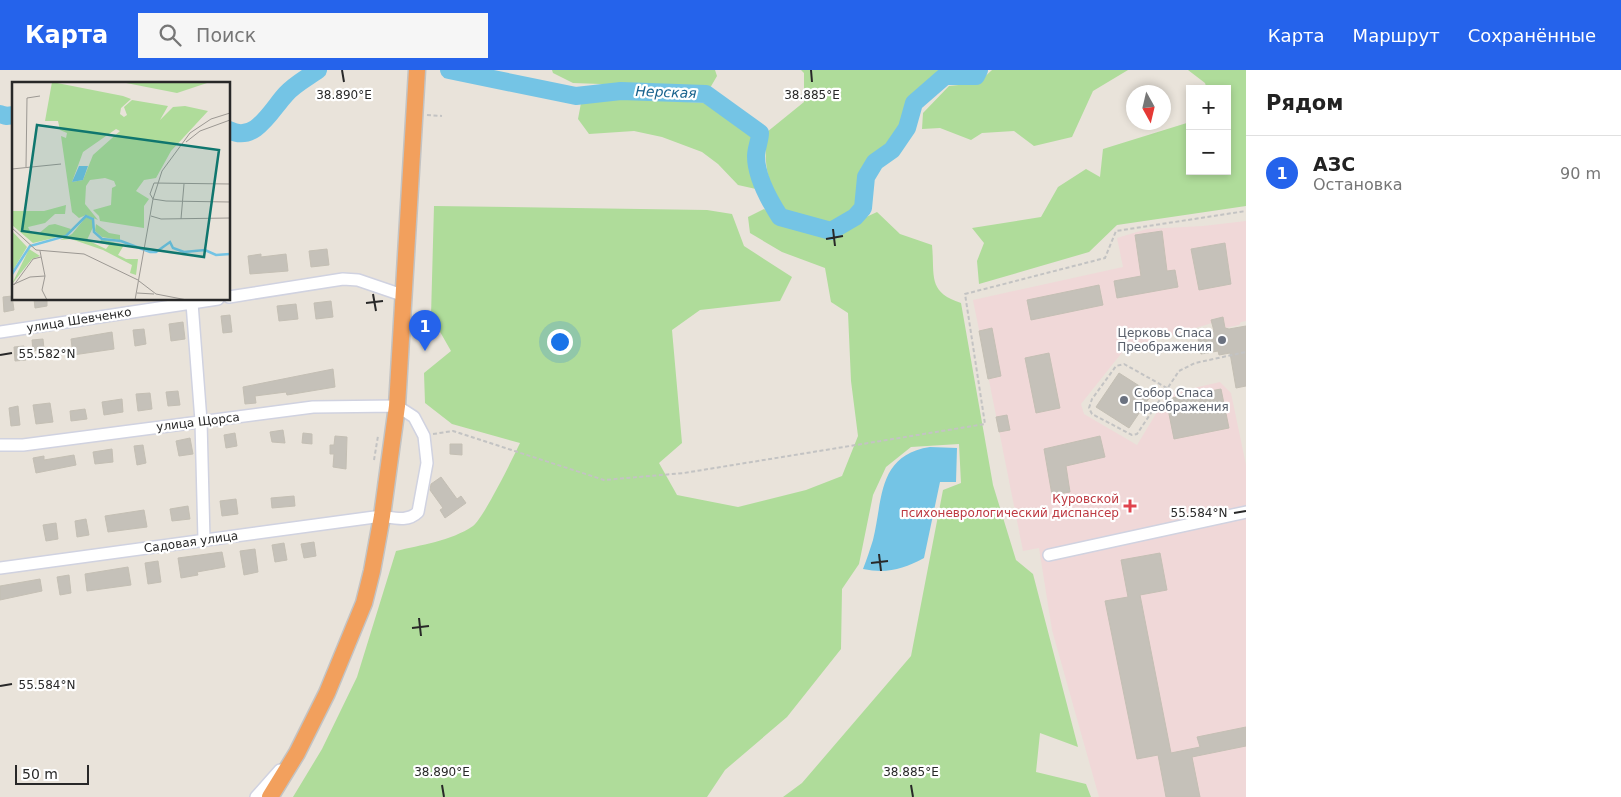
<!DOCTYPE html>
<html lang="ru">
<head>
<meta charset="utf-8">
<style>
	:root { --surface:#fff; --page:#f6f6f6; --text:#222; --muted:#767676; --line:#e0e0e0; --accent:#2563eb }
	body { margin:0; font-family:"DejaVu Sans",sans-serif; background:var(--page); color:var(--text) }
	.controls { position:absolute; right:15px; top:15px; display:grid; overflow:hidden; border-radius:0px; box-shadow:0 2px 8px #0003 }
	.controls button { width:45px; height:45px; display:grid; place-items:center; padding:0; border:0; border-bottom:1px solid var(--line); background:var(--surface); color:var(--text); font:25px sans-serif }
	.compass { position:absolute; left:1126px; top:15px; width:45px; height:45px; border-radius:50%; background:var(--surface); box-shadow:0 2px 8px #0003; rotate:172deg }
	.scale { position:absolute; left:15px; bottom:12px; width:74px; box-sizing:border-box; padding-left:5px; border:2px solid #282828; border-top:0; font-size:14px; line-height:18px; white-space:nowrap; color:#282828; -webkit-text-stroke:4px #fff; paint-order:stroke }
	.you { position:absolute; left:559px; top:271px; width:18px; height:18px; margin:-12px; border:4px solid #fff; border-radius:50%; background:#1a73e8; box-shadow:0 0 0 8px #1a73e833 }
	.badge { display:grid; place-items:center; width:32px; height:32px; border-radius:50%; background:var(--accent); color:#fff; font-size:16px; font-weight:700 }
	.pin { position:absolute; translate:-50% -41px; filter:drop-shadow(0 1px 2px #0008) }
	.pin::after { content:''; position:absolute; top:26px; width:18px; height:15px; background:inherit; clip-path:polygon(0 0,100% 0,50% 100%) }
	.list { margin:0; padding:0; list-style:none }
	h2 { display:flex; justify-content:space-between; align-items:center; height:65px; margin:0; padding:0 20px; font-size:21px }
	h2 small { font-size:16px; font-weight:400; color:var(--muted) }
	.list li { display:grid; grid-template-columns:32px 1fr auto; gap:15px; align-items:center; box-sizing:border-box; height:75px; padding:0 20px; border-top:1px solid var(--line) }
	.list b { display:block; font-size:19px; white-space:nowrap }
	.list p { margin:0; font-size:16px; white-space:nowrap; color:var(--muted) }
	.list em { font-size:16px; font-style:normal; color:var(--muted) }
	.icon { flex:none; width:28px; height:28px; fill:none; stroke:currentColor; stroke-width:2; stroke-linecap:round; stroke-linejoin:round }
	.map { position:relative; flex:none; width:1246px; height:727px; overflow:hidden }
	header { display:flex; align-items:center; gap:30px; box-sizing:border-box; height:70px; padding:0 25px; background:var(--accent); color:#fff }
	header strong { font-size:24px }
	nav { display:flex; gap:28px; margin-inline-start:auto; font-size:18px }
	.search { width:350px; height:45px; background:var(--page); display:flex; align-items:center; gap:12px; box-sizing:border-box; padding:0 18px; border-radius:0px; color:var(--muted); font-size:19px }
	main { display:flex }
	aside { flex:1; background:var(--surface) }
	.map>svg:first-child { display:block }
</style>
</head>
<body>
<header>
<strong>Карта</strong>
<div class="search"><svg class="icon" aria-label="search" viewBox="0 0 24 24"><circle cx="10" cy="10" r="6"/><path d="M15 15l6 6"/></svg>Поиск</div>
<nav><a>Карта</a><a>Маршрут</a><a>Сохранённые</a></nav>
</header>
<main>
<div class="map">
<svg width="1246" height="727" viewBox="0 0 1246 727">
	<rect width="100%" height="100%" fill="#e9e3da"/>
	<!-- medical -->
	<path fill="#f0d8d8" d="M1246,151V251L1241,252L1239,255L1225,258L1223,247L1212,249V253L1124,280L1081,334L1084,344L1137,375L1168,324L1220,312L1231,323L1246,395V727H1099L1052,560L1039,478L1023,481L973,230L1123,197L1117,168L1147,159L1203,156Z"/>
	<!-- green -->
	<path fill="#afdc9a" d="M552,0H715L717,6L710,18L573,13L553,3Z
		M801,0H971L943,1L911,29L903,57L888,75L872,87L864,100L858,120L857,137L830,155L783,143C768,111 763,98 767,62L804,32V3Z
		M992,0H1128L1093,21L1072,67L1034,76L1014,61L982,63L971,70L940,58L922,59L923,43L949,16L978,13Z
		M1188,0H1246V136L1117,155L1089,182L979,214L977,191L984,173L972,158L1041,147L1058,117L1086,99L1100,107L1103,79L1190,52V101H1227V19H1207L1205,13Z
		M616,28L705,33L748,58L755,67L749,83L756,119L738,115L718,94L702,82L662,67L634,61L589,64L578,49L581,33Z
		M434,136L707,140L732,144L744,176L792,207L780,231L700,240L672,260L682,373L659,393L677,425L738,437L806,420L842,406L858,366L851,311L848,243L831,232L825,198L782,182L750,163L748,147L764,139L779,150L836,166L864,148L877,142L900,164L932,175C935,206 927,222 961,233L993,415L1016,490L1033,504L1078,677L1040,663L1036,702L1086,714L1091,727H783L802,713L911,586L943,420L961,413L959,374L911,377L886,397L873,425L859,494L842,519L841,579L787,647L725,700L707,727H293L322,679L357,607L396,481C420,475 451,471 473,456C483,449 513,388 520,373L452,354L425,333L424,303L451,281L431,246Z"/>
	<!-- water -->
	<path fill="#74c4e5" d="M930,377L957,378L956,412H940L924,488C903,499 887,504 863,499C867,489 870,479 873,470C883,430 877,385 930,377Z"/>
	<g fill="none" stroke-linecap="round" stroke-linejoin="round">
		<!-- river -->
		<path stroke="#74c4e5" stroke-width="18" d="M449,0L576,26L621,21L706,24L760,63C760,70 756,79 756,86C756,107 769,130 780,147L831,161L855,147L863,138L866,107L875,92L892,80L907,58L914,33L945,6H976L979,0
			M0,44L6,46L14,45
			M229,60C255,74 271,40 286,24C295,14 307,8 318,0"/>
	</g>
	<!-- building -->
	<path fill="#c5c1b9" stroke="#c4bfb4" d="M1162,161L1167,201L1175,200L1178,217L1117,228L1114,211L1141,206L1135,165Z
		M1225,173L1231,214L1199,220L1191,179Z
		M327,179L329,195L311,197L309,181Z
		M261,184V187L286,184L288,201L250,204L248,186Z
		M1099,215L1103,235L1031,250L1027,230Z
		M12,226L14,240L4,242L3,227Z
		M34,229H47V236L35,238Z
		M331,231L333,247L316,249L314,233Z
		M296,234L298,249L279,251L277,236Z
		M230,245L232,262L223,263L221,246Z
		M1223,247L1225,258L1229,259L1246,256V316L1236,318L1230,283L1219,285L1218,281L1201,284L1197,264L1214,261L1211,250Z
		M183,252L185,269L171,271L169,254Z
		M992,258L1001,306L988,309L979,261Z
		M144,259L146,274L135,276L133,260Z
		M112,262L114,279L73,285L71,269Z
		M43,269L44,279L33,281L32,270Z
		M24,276L26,290L15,291L14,277Z
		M1049,283L1060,338L1036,343L1025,288Z
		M333,299L335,317L287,325L286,322L255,326L256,333L245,334L243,317Z
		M1119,303L1152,324L1129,358L1096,337Z
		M1221,319L1229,358L1174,369L1166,329Z
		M178,321L180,335L168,336L166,322Z
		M150,323L152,339L138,341L136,324Z
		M122,329L123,342L104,345L102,332Z
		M50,333L53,352L36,354L33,335Z
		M18,336L20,355L11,356L9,338Z
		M85,339L87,349L71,351L70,341Z
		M1007,345L1010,360L999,362L996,347Z
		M283,360L285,373L272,372L270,362Z
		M235,363L237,376L226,378L224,365Z
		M303,363L312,364V374L302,373Z
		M335,366L347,367L346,399L333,397L334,384H330V375H334Z
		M1100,366L1105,387L1066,396L1070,422L1052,425L1044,379Z
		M190,368L193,384L179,386L176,371Z
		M450,374H462V385L450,384Z
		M143,375L146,393L137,395L134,376Z
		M112,379L113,392L95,394L93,382Z
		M74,385L76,395L36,403L33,388L44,386V390Z
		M441,407L457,429L461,426L466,433L445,448L440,440L443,438L430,420L431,414Z
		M294,426L295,436L272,438L271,428Z
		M236,429L238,444L222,446L220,431Z
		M188,436L190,449L172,451L170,439Z
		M144,440L147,457L108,462L105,446Z
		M86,449L89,465L77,467L75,451Z
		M56,453L58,469L46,471L43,455Z
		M314,472L316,486L304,488L301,474Z
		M284,473L287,490L275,492L272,475Z
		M255,479L258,502L244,505L240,481Z
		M222,482L225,497L197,502L198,505L181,508L178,488Z
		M1160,483L1167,520L1140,525L1171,683L1200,677L1197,667L1246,657V676L1192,687L1200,727H1166L1158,685L1137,689L1105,531L1128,527L1121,490Z
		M158,491L161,512L148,514L145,493Z
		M128,497L131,515L87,521L85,504Z
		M69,505L71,523L60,525L57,507Z
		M40,509L42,521L0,530V516Z"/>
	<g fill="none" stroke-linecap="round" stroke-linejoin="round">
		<!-- minor casing -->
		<g stroke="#d0d2e0" stroke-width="14">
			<path id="minor" d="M229,227L343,209L358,210L405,226
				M192,233L201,351L204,470
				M0,262L218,229
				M0,375H23L313,337L397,336L414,347L424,366L427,393L418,442C408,452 395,448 382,446L0,498
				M1049,485L1246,442
				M256,727L280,700"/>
		</g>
		<!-- highway casing -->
		<g stroke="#c3c3c3" stroke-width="19">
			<path id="highway" d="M270,727L297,683L327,623L364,533L372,501L382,446L397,336L417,0"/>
		</g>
		<!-- path -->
		<path stroke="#c3c3c3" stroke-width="2" stroke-dasharray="4 2.5" stroke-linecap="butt" d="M427,45L442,46
			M1167,318L1124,294L1116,296L1092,329L1089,338L1092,344L1132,365L1137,364L1179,301L1195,293L1246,282
			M433,364L453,361L604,410L684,403L985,354L965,224L1105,188L1116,161L1246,141
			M374,390L378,366"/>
		<!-- minor -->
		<use href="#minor" stroke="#fff" stroke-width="11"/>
		<!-- highway -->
		<use href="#highway" stroke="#f2a05d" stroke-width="16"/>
	</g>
	<!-- ticks -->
	<path fill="none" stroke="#282828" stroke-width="2" d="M342,0L344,12M811,0L812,12M833,159L835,176M826,169L843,166M373,224L376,241M366,233L383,231M0,285L12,283M1234,443L1246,441M879,484L881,501M871,493L888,491M419,548L421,566M412,558L429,556M0,616L12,614M442,715L444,727M911,715L913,727"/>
	<!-- markers -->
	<g fill="#6b7280" stroke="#fff" stroke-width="2">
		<circle cx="1222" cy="270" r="5"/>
		<circle cx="1124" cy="330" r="5"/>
	</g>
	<path fill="#e0444e" stroke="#fff" stroke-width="2" d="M1127.5 428.5h5v5h5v5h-5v5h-5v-5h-5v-5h5z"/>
	<g text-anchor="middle" stroke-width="4.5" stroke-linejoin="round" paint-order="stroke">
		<!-- street labels -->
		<g font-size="12" fill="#282828" stroke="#fff">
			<text transform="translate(79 250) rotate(-9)" y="4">улица Шевченко</text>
			<text transform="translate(198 352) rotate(-7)" y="4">улица Щорса</text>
			<text transform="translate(191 472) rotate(-8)" y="4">Садовая улица</text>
		</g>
		<!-- worship labels -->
		<g font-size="12" fill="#5b616d" stroke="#fff" text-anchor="end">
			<text x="1212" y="267">Церковь Спаса<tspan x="1212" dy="14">Преображения</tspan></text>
			<text x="1134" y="327" text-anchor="start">Собор Спаса<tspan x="1134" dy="14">Преображения</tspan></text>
		</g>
		<!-- health labels -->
		<g font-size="12" fill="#be3a42" stroke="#fff" text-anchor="end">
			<text x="1119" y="433">Куровской<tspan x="1119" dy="14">психоневрологический диспансер</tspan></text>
		</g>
		<!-- water labels -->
		<g font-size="14" font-style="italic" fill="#17628d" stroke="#fff">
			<text transform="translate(666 22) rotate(2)" y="5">Нерская</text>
		</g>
	</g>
	<!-- overview -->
	<g transform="translate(12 12)">
		<rect width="218" height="218" fill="#e9e3da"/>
		<path d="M40,0L111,14L119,17L109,26L108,32L112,35L115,33L112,25L120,18L156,24L148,38L161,25L173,24L196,29L159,69L144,96L132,98L124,109L137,117L132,124V146L88,139L87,134L81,128L99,123L100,106L104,104L102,99L93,96L78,98L74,104L73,122L86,138L74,133L67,136L60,130L49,54L54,56L55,51L48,48L46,39H33ZM104,47L108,49L81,73L71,98L60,100L71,70ZM109,0H198L165,11ZM54,123L53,132H43L33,141L16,145L19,151L26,152L37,143L43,142L59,147L54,153L21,161L0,143V129H32ZM74,135L81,138L82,143L75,158L94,167L97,163L88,161L89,157L112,163L106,173L114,177H126L124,193L118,191L120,183L91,168L59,157L48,158L60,152ZM84,142L97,151L108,153V158L90,155L83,149ZM0,149L15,165L0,190ZM17,167L28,174L20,177L0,202Z" fill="#afdc9a" fill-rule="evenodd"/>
		<path d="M67,84H76L71,98L60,100Z" fill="#74c4e5"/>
		<path fill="none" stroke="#74c4e5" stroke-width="2.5" d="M0,192L18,164L54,154L74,134L81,137L82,150L90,157L109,159L138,170H144L158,160L161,166L172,170L193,168L204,173L218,172"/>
		<path fill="none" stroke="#9c9893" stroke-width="1" d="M174,60L188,49L218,38M14,85L15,16L28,14M0,87L49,82M218,102L142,101L138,112L141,117L154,119L218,120M139,134L149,137L218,136M169,137L172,102M0,146L24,168L72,172L126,198M28,169L33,194L30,208L35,218M127,199L144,212L175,218M0,203L18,195L33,194M2,203L21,177L29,175M125,211L142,212M123,218L141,117L150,89L178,51L199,37L218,31"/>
		<path fill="#0f766e" fill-opacity="0.15" stroke="#0f766e" stroke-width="2.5" d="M25,43L207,68L192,175L10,149Z"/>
		<rect width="218" height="218" fill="none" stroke="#282828" stroke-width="2.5"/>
	</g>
	<g font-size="12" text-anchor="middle" fill="#282828" stroke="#fff" stroke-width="4.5" stroke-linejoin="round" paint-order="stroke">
		<text x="344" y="29">38.890°E</text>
		<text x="812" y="29">38.885°E</text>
		<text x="47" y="288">55.582°N</text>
		<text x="1199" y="447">55.584°N</text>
		<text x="47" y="619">55.584°N</text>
		<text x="442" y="706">38.890°E</text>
		<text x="911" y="706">38.885°E</text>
	</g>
</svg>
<div class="controls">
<button>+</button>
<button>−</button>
</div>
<svg class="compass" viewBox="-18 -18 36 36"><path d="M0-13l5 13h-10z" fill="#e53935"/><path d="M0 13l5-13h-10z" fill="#767676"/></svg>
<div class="scale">50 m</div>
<div class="you"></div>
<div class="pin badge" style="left:425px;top:281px">1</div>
</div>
<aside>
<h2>Рядом<small></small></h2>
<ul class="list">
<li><span class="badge">1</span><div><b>АЗС</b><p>Остановка</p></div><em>90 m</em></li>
</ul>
</aside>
</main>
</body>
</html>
